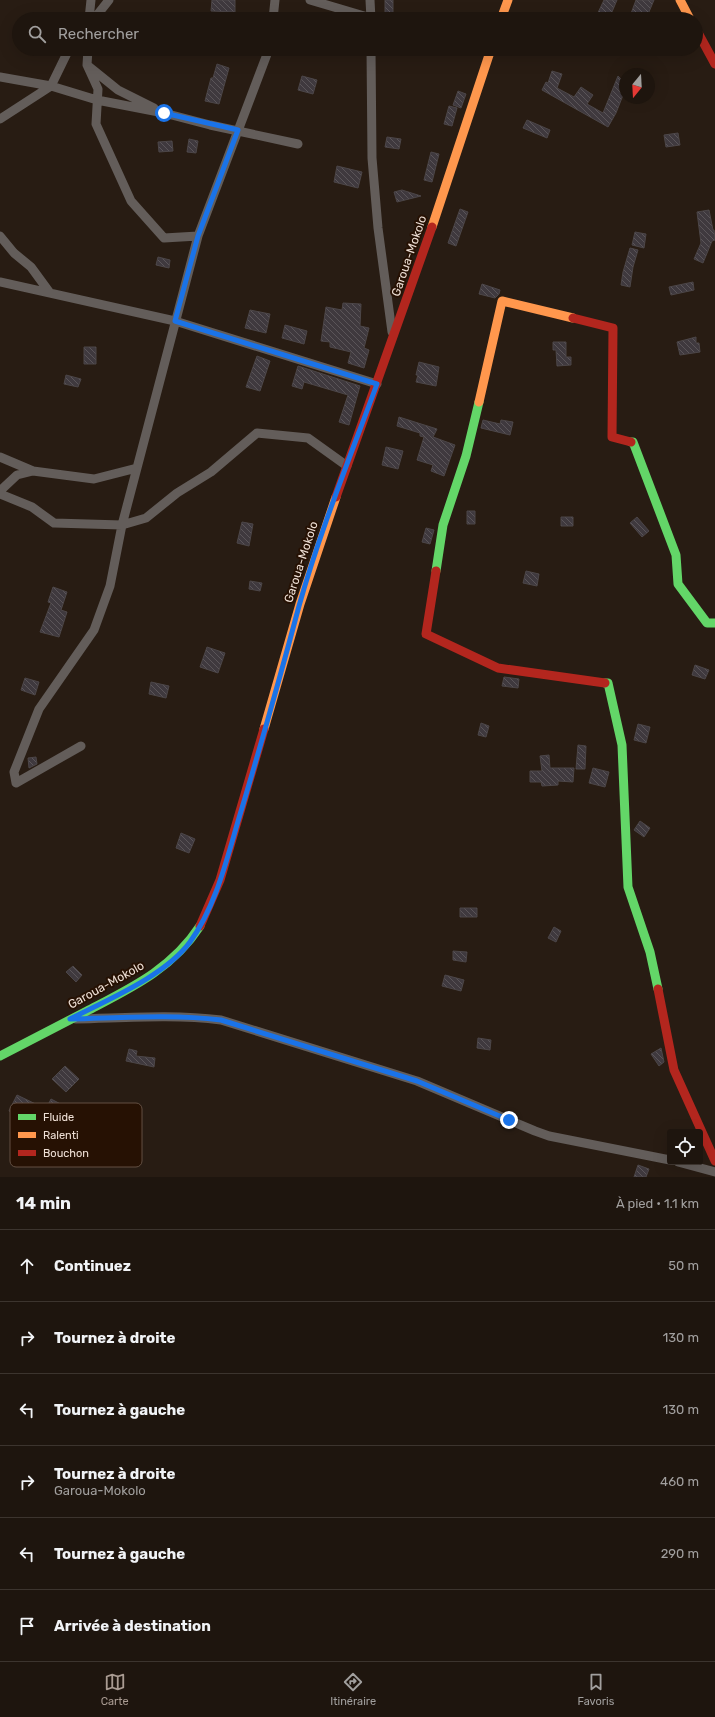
<!DOCTYPE html>
<html lang="fr">
<head>
<meta charset="utf-8">
<style>
	:root { --surface:#1e150e; --page:#2b221c; --text:#f1f3f6; --muted:#a19f9e; --line:#3c342e; --accent:#a99b92 }
	body { margin:0; font-family:Rubik,sans-serif; background:var(--page); color:var(--text) }
	.controls { position:absolute; right:12px; bottom:12px; display:grid; overflow:hidden; border-radius:4px; box-shadow:0 4px 16px #0002 }
	.controls button { width:36px; height:36px; display:grid; place-items:center; padding:0; border:0; border-bottom:1px solid var(--line); background:var(--surface); color:var(--text); font:20px sans-serif }
	.compass { position:absolute; left:619px; top:68px; width:36px; height:36px; border-radius:50%; background:var(--surface); box-shadow:0 4px 16px #0002; rotate:198deg }
	.stop { position:absolute; width:12px; height:12px; margin:-9px; border:3px solid #1a73e8; border-radius:50%; background:#fff }
	.stop.end { background:#1a73e8; border-color:#fff; box-shadow:0 1px 4px #0008 }
	.list { margin:0; padding:0; list-style:none }
	h2 { display:flex; justify-content:space-between; align-items:center; height:52px; margin:0; padding:0 16px; font-size:17px }
	h2 small { font-size:13px; font-weight:400; color:var(--muted) }
	.list li { display:grid; grid-template-columns:26px 1fr auto; gap:12px; align-items:center; box-sizing:border-box; height:72px; padding:0 16px; border-top:1px solid var(--line) }
	.list b { display:block; font-size:15px; white-space:nowrap }
	.list p { margin:0; font-size:13px; white-space:nowrap; color:var(--muted) }
	.list em { font-size:13px; font-style:normal; color:var(--muted) }
	.icon { flex:none; width:22px; height:22px; fill:none; stroke:currentColor; stroke-width:2; stroke-linecap:round; stroke-linejoin:round }
	.map { position:relative; flex:none; width:715px; height:1177px; overflow:hidden }
	.search { position:absolute; background:var(--surface); box-shadow:0 4px 16px #0002; left:12px; right:12px; top:12px; height:44px; display:flex; align-items:center; gap:10px; box-sizing:border-box; padding:0 14px; border-radius:22px; color:var(--muted); font-size:15px }
	.sheet { height:484px; background:var(--surface) }
	nav { display:flex; justify-content:space-around; align-items:center; box-sizing:border-box; height:56px; border-top:1px solid var(--line); background:var(--surface); font-size:11px; color:var(--muted) }
	nav a { display:grid; justify-items:center; gap:2px }
	nav .on { color:var(--accent) }
	.map>svg:first-child { display:block }
</style>
</head>
<body>
<div class="map">
<svg width="715" height="1177" viewBox="0 0 715 1177">
	<defs>
		<pattern id="building-back-hatch" width="6" height="6" patternUnits="userSpaceOnUse"><rect width="6" height="6" fill="#3f393e"/><path d="M-1 5l2 2M0 0l6 6M5-1l2 2" fill="none" stroke="#5b5559"/></pattern>
	</defs>
	<rect width="100%" height="100%" fill="#281c13"/>
	<!-- building -->
	<path fill="url(#building-back-hatch)" stroke="#4c4648" d="M212,0H235V12L211,11Z
		M385,0H393V19H385Z
		M604,0H617L609,19H595Z
		M636,0H654L646,19H629Z
		M217,64L229,68L219,104L205,101L211,78H213Z
		M552,71L562,74L557,88L574,97L581,87L593,95L587,104L603,113L618,76L625,83V90L616,113L608,127L542,90L546,82L548,83Z
		M302,76L317,80L313,94L298,90Z
		M458,91L466,94L461,108L453,105Z
		M449,106L457,108L452,126L444,124Z
		M527,120L550,130L547,138L523,128Z
		M678,133L680,145L666,147L664,135Z
		M387,137L401,139L399,149L385,147Z
		M189,139L198,141L196,153L187,152Z
		M172,141L173,151L159,152L158,142Z
		M431,152L439,154L432,182L424,180Z
		M337,166L362,172L358,188L334,182Z
		M402,190L421,196L397,202L394,192Z
		M460,209L468,212L456,246L448,243Z
		M709,210L713,230H714L715,240L712,241L703,263L694,259L701,243L697,212Z
		M635,232L646,234L644,248L632,245Z
		M630,248L638,250L633,267L630,287L621,285L623,272Z
		M158,257L170,260L169,268L156,265Z
		M693,282L694,290L671,295L669,287Z
		M482,284L500,290L499,294L495,298L479,294Z
		M343,303L361,304L360,326L369,328L364,348L369,350L364,368L348,363L351,352L330,347V342L321,341L326,307L342,310Z
		M250,310L270,314L266,333L245,328Z
		M285,325L307,331L304,344L282,338Z
		M696,337V343H699L700,352L680,355L677,342Z
		M553,342H566V357H571V365L557,366L556,350H553Z
		M84,347H96V364H84Z
		M257,356L270,361L260,391L246,387Z
		M419,362L439,367L436,386L416,382L418,375H416Z
		M298,366L360,386L349,425L339,422L348,395L304,382L302,389L292,386Z
		M66,375L81,379L78,387L64,384Z
		M399,417L437,429L433,437L455,445L444,476L431,471L433,465L417,460L424,437L420,436V433L397,426Z
		M483,420L500,424L501,420L513,422L510,435L481,428Z
		M386,447L403,451L398,469L382,465Z
		M467,511H475V524H467Z
		M561,517H573V526H561Z
		M637,517L649,531L642,537L630,523Z
		M242,522L253,524L249,546L237,543Z
		M426,528L434,530L430,544L422,542Z
		M526,571L539,574L537,586L523,583Z
		M250,581L262,583L260,591L249,589Z
		M53,587L67,592L61,610L67,612L59,637L40,632L51,603L48,602Z
		M207,647L225,653L218,673L200,667Z
		M695,665L709,670L705,679L692,675Z
		M504,677L519,679L518,688L502,686Z
		M25,678L39,682L35,695L21,690Z
		M151,682L169,686L166,698L149,694Z
		M481,723L489,726L486,737L478,735Z
		M638,724L650,727L646,743L634,740Z
		M578,745L586,746L585,769H576Z
		M549,755L550,768H574L573,782L558,781V785L542,786L541,782H530V771H542L540,756Z
		M36,757L37,764L29,768L28,758Z
		M593,768L609,772L605,787L589,783Z
		M640,821L650,828L644,837L634,830Z
		M181,833L195,839L189,853L176,848Z
		M460,908H477V917H460Z
		M554,927L561,931L556,942L548,938Z
		M453,951L467,952L466,962L453,960Z
		M73,966L82,975L76,982L66,972Z
		M445,975L464,980L461,991L442,986Z
		M478,1038L491,1040L490,1050L477,1048Z
		M661,1048L664,1062L659,1066L651,1054Z
		M129,1049L137,1051L136,1056L155,1058L154,1067L126,1061Z
		M65,1066L79,1079L66,1092L52,1079Z
		M17,1095L46,1109L51,1099L74,1111L67,1121L85,1131L91,1121L100,1126L97,1133L111,1140L104,1157L9,1111Z
		M638,1165L649,1169L646,1177H634Z"/>
	<g fill="none" stroke-linecap="round" stroke-linejoin="round">
		<!-- street -->
		<path stroke="#635d5a" stroke-width="9" d="M310,0L371,18
			M370,0L371,19
			M89,19L91,0
			M94,19L109,0
			M273,19L275,0
			M88,49L87,65L118,90L154,108
			M371,49L372,158L378,228L392,332
			M87,65L98,89L96,124L131,201L164,238L198,236
			M0,77L51,86L97,100L164,113L210,125L298,144
			M0,119L51,86L69,49
			M0,236L14,253L31,267L50,293
			M0,282L175,321L377,384
			M0,457L33,471
			M0,491L17,475L33,471L94,479L137,468
			M0,494L32,507L54,523L122,525L146,518L177,493L211,472L257,433L308,438L347,466
			M81,746L16,783L14,772L39,709L94,630L110,586L122,525L198,236L269,49
			M76,1019C124,1018 173,1014 221,1020L417,1081L535,1131L549,1136L670,1160
			M678,1162L715,1172"/>
		<!-- fast -->
		<path stroke="#63d668" stroke-width="9" d="M631,442H633L676,555L678,584L707,623H715
			M436,571L443,525L466,456L479,402
			M605,683H608L622,745L628,887L650,952L658,989
			M0,1056C29,1041 58,1026 87,1011C131,988 172,969 200,926"/>
		<!-- slow -->
		<path stroke="#ff974d" stroke-width="9" d="M680,0L690,19
			M501,19L508,0
			M432,227L491,49
			M479,402L502,301L573,318
			M264,729L300,604L336,497"/>
		<!-- jam -->
		<path stroke="#b3261e" stroke-width="9" d="M696,29L715,64
			M573,318L613,328L612,437L631,442
			M336,497L432,227
			M436,571L426,634L498,668L605,683
			M200,926L220,880L264,729
			M658,989L674,1070L715,1161"/>
	</g>
	<g fill="none" stroke-linecap="round" stroke-linejoin="round">
		<!-- route -->
		<path stroke="#1a73e8" stroke-width="5" d="M164,113L238,130L198,236L175,321L377,384C350,457 320,531 299,606C281,674 262,741 242,808C228,853 218,903 190,942C165,976 107,1000 70,1019C120,1018 171,1014 221,1020L417,1081L509,1120"/>
	</g>
	<g text-anchor="middle" stroke-width="4" stroke-linejoin="round" paint-order="stroke">
		<!-- street labels -->
		<g font-size="12" fill="#efe0d6" stroke="#261103">
			<text transform="translate(409 256) rotate(-71)" y="4">Garoua-Mokolo</text>
			<text transform="translate(301 562) rotate(-72)" y="4">Garoua-Mokolo</text>
			<text transform="translate(106 985) rotate(-29)" y="4">Garoua-Mokolo</text>
		</g>
	</g>
	<!-- legend -->
	<rect x="10" y="1103" width="132" height="64" rx="6" fill="#261103" stroke="#624f42" stroke-width="1"/>
	<rect x="18" y="1114" width="18" height="6" fill="#63d668"/>
	<rect x="18" y="1132" width="18" height="6" fill="#ff974d"/>
	<rect x="18" y="1150" width="18" height="6" fill="#b3261e"/>
	<g font-size="11" fill="#efe0d6">
		<text x="43" y="1121">Fluide</text>
		<text x="43" y="1139">Ralenti</text>
		<text x="43" y="1157">Bouchon</text>
	</g>
</svg>
<div class="controls">
<button><svg class="icon" aria-label="locate" viewBox="0 0 24 24"><circle cx="12" cy="12" r="6"/><path d="M12 2v4M12 18v4M2 12h4M18 12h4"/></svg></button>
</div>
<svg class="compass" viewBox="-18 -18 36 36"><path d="M0-13l5 13h-10z" fill="#e53935"/><path d="M0 13l5-13h-10z" fill="#a19f9e"/></svg>
<div class="stop" style="left:164px;top:113px"></div>
<div class="stop end" style="left:509px;top:1120px"></div>
<div class="search"><svg class="icon" aria-label="search" viewBox="0 0 24 24"><circle cx="10" cy="10" r="6"/><path d="M15 15l6 6"/></svg>Rechercher</div>
</div>
<section class="sheet">
<h2>14 min<small>À pied · 1.1 km</small></h2>
<ul class="list">
<li><svg class="icon" aria-label="ahead" viewBox="0 0 24 24"><path d="M12 20V5M6 11l6-6 6 6"/></svg><div><b>Continuez</b></div><em>50 m</em></li>
<li><svg class="icon" aria-label="right" viewBox="0 0 24 24"><path d="M7 20v-9h11M14 6l5 5-5 5"/></svg><div><b>Tournez à droite</b></div><em>130 m</em></li>
<li><svg class="icon" aria-label="left" viewBox="0 0 24 24"><path d="M17 20v-9H6M10 6l-5 5 5 5"/></svg><div><b>Tournez à gauche</b></div><em>130 m</em></li>
<li><svg class="icon" aria-label="right" viewBox="0 0 24 24"><path d="M7 20v-9h11M14 6l5 5-5 5"/></svg><div><b>Tournez à droite</b><p>Garoua-Mokolo</p></div><em>460 m</em></li>
<li><svg class="icon" aria-label="left" viewBox="0 0 24 24"><path d="M17 20v-9H6M10 6l-5 5 5 5"/></svg><div><b>Tournez à gauche</b></div><em>290 m</em></li>
<li><svg class="icon" aria-label="arrive" viewBox="0 0 24 24"><path d="M6 21V4h12l-3 4 3 4H6"/></svg><div><b>Arrivée à destination</b></div></li>
</ul>
</section>
<nav>
<a class="on"><svg class="icon" aria-label="map" viewBox="0 0 24 24"><path d="M3 6l6-2 6 2 6-2v14l-6 2-6-2-6 2zM9 4v14M15 6v14"/></svg>Carte</a>
<a><svg class="icon" aria-label="directions" viewBox="0 0 24 24"><path d="M12 3l9 9-9 9-9-9zM9 14v-3h6M13 9l2 2-2 2"/></svg>Itinéraire</a>
<a><svg class="icon" aria-label="saved" viewBox="0 0 24 24"><path d="M7 4h10v16l-5-4-5 4z"/></svg>Favoris</a>
</nav>
</body>
</html>
